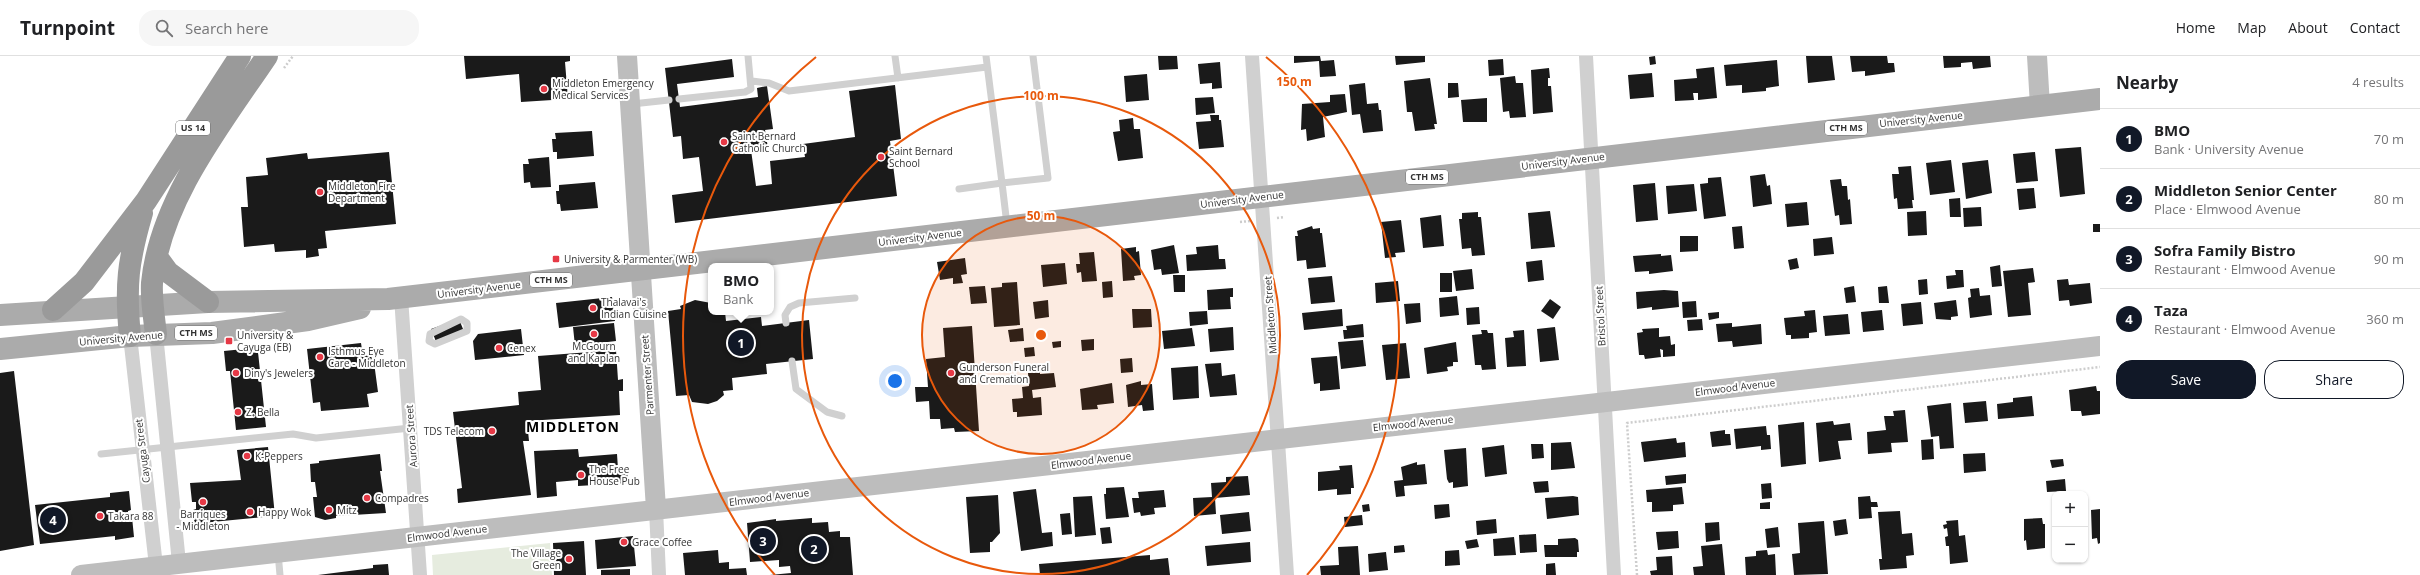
<!DOCTYPE html>
<html lang="en">
<head>
<meta charset="utf-8">
<style>
	:root { --surface:#fff; --page:#f6f6f6; --text:#202124; --muted:#757577; --line:#e0e0e0; --accent:#111827 }
	body { margin:0; font-family:"Open Sans",sans-serif; background:var(--page); color:var(--text) }
	.controls { position:absolute; right:12px; bottom:12px; display:grid; overflow:hidden; border-radius:8px; box-shadow:0 1px 3px #0004 }
	.controls button { width:36px; height:36px; display:grid; place-items:center; padding:0; border:0; border-bottom:1px solid var(--line); background:var(--surface); color:var(--text); font:20px sans-serif }
	.you { position:absolute; left:895px; top:325px; width:14px; height:14px; margin:-10px; border:3px solid #fff; border-radius:50%; background:#1a73e8; box-shadow:0 0 0 6px #1a73e833 }
	.badge { display:grid; place-items:center; width:26px; height:26px; border-radius:50%; background:var(--accent); color:#fff; font-size:13px; font-weight:700 }
	.pin { position:absolute; translate:-50% -50%; border:2px solid #fff; box-shadow:0 1px 4px #0006 }
	.popup { position:absolute; left:708px; top:207px; width:66px; height:52px; box-sizing:border-box; display:grid; place-content:center; border-radius:8px; background:var(--surface); filter:drop-shadow(0 1px 3px #0005); font-size:13px; white-space:nowrap; color:var(--muted) }
	.popup b { font-size:15px; color:var(--text) }
	.popup::after { content:''; position:absolute; left:50%; top:100%; margin-left:-8px; border:8px solid transparent; border-top-color:var(--surface) }
	.list { margin:0; padding:0; list-style:none }
	h2 { display:flex; justify-content:space-between; align-items:center; height:52px; margin:0; padding:0 16px; font-size:17px }
	h2 small { font-size:13px; font-weight:400; color:var(--muted) }
	.list li { display:grid; grid-template-columns:26px 1fr auto; gap:12px; align-items:center; box-sizing:border-box; height:60px; padding:0 16px; border-top:1px solid var(--line) }
	.list b { display:block; font-size:15px; white-space:nowrap }
	.list p { margin:0; font-size:13px; white-space:nowrap; color:var(--muted) }
	.list em { font-size:13px; font-style:normal; color:var(--muted) }
	.actions { display:flex; gap:8px; padding:12px 16px }
	.actions a { flex:1; padding:9px 0; border:1px solid var(--accent); border-radius:16px; text-align:center; font-size:14px; color:var(--accent) }
	.actions .main { background:var(--accent); color:#fff }
	.icon { flex:none; width:22px; height:22px; fill:none; stroke:currentColor; stroke-width:2; stroke-linecap:round; stroke-linejoin:round }
	.map { position:relative; flex:none; width:2100px; height:519px; overflow:hidden }
	header { display:flex; align-items:center; gap:24px; box-sizing:border-box; height:56px; padding:0 20px; background:var(--surface); border-bottom:1px solid var(--line) }
	header strong { font-size:19px }
	nav { display:flex; gap:22px; margin-inline-start:auto; font-size:14px }
	.search { width:280px; height:36px; background:var(--page); display:flex; align-items:center; gap:10px; box-sizing:border-box; padding:0 14px; border-radius:16px; color:var(--muted); font-size:15px }
	main { display:flex }
	aside { flex:1; background:var(--surface) }
	.map>svg:first-child { display:block }
</style>
</head>
<body>
<header>
<strong>Turnpoint</strong>
<div class="search"><svg class="icon" aria-label="search" viewBox="0 0 24 24"><circle cx="10" cy="10" r="6"/><path d="M15 15l6 6"/></svg>Search here</div>
<nav><a>Home</a><a>Map</a><a>About</a><a>Contact</a></nav>
</header>
<main>
<div class="map">
<svg width="2100" height="519" viewBox="0 0 2100 519">
	<rect width="100%" height="100%" fill="#fff"/>
	<!-- green -->
	<path fill="#e6ecdf" d="M550,487L552,519H433L432,499Z"/>
	<!-- building -->
	<path fill="#1a1a1a" d="M464,0H570V5L565,6L568,43L521,46L519,18L466,23Z
		M1158,0H1177L1178,13L1159,14Z
		M1294,0H1320L1321,5L1334,4L1336,20L1320,21L1319,5L1294,7Z
		M1395,0H1425V6L1396,9Z
		M1655,0L1656,8L1650,9L1649,1Z
		M1806,0H1832L1835,24L1808,27Z
		M1850,0H1887L1888,7H1894L1895,16L1865,20V15L1852,16Z
		M1943,0H1990L1991,11L1973,13L1972,6L1961,7V11L1944,12Z
		M732,3L734,21L677,28L680,51L758,41L757,32L767,30L773,73L765,74L768,92L751,94L756,130L772,128L770,105L805,101L803,88L855,81L849,35L895,29L901,83L890,85L897,140L675,167L672,139L703,135L699,101L683,103L681,80L673,81L665,12Z
		M1503,3L1504,19L1489,20L1488,4Z
		M1777,4L1779,30L1766,32V35L1742,37V29L1726,30L1724,9Z
		M1220,6L1222,32L1212,33V27L1200,28L1198,8Z
		M1714,11L1717,42L1698,44V37H1693L1694,44L1675,45L1674,24L1697,22L1696,13Z
		M1549,12L1550,22H1548V30H1551L1553,56L1533,58L1531,14Z
		M1652,17L1654,41L1630,43L1628,19Z
		M1147,18L1149,44L1126,46L1124,20Z
		M1515,20L1516,27H1523L1526,61L1510,62L1509,55L1503,56L1500,22Z
		M1430,22L1437,68H1434L1435,73L1415,75L1412,56H1407L1404,25Z
		M1365,27L1367,48L1378,47L1379,54H1381L1383,75L1363,77L1360,58L1352,59L1349,29Z
		M1448,27H1458L1459,41L1448,42Z
		M1345,38L1347,56L1323,61L1325,81L1307,85L1306,73L1301,74L1302,48L1330,46V39Z
		M1213,41L1215,57L1196,59L1195,42Z
		M1487,42V66H1463L1461,44Z
		M1210,59H1219V64H1221L1224,91L1199,93L1196,66L1211,65Z
		M1133,62L1134,73H1140L1143,102L1118,105L1113,76L1120,75L1119,64Z
		M592,75L594,100L557,103V96H553L552,83H556L555,77Z
		M2081,91L2085,138L2060,141L2055,93Z
		M389,96L396,168L325,175L327,192L318,193L319,200L306,202V194L275,196L274,188L244,191L241,151H248L246,121L268,119L266,102L307,97L308,103Z
		M2035,96L2038,125L2016,127L2013,98Z
		M549,101L551,131L531,132L530,126L524,127L523,108H529L528,103Z
		M1951,104L1955,136L1930,139L1926,107Z
		M1988,104L1992,137L1966,143L1962,107Z
		M1911,110L1914,144H1912L1913,152L1898,153L1897,142L1894,143L1892,118H1899L1898,111Z
		M1765,118L1767,130L1770,129L1772,148L1753,151L1750,120Z
		M1721,121L1726,160L1704,163L1700,128L1708,127V122Z
		M1841,123L1842,130H1847L1848,144L1850,143L1852,168L1840,169L1839,159L1835,160L1830,124Z
		M595,126L598,152L561,155L560,148H557L556,135H559V129Z
		M1655,127L1658,164L1636,166L1633,129Z
		M1694,128L1697,155L1668,158L1666,130Z
		M2034,132L2036,152L2019,154L2017,133Z
		M1960,142L1961,161H1950L1949,143Z
		M1807,146L1809,169L1787,171L1785,148Z
		M1981,151L1982,170L1964,171L1963,152Z
		M1550,155L1555,191L1531,193L1528,157Z
		M1926,155L1927,179L1908,180L1907,156Z
		M1478,156V161H1481L1485,199L1472,200L1471,192L1462,193L1459,163H1462V157Z
		M1441,159L1444,190L1423,192L1420,162Z
		M1401,164L1405,196L1395,197L1396,201L1385,202L1381,166Z
		M2093,168H2100V176H2093Z
		M1312,170L1313,173L1320,172V177H1322L1326,211L1307,213L1306,204L1297,205L1295,180H1298L1297,175Z
		M1742,170L1744,192L1734,193L1732,171Z
		M1680,180H1698V195L1680,196Z
		M1832,181L1834,198L1814,200L1813,183Z
		M1174,189L1179,217L1162,219L1161,213L1154,214L1151,194Z
		M1218,189L1219,203H1225L1226,213L1187,215L1186,199L1197,198L1196,191Z
		M1136,191V196L1139,195L1141,219L1134,220L1135,224L1123,225L1121,193Z
		M1094,196L1097,225L1082,226L1081,216L1077,217L1076,208H1080L1079,197Z
		M1661,198V200L1671,199L1673,215L1649,218V215L1635,216L1633,200Z
		M965,202L967,218L961,219L963,227L953,228V222L940,224L937,206Z
		M1797,202L1799,212L1790,214L1788,204Z
		M1542,204L1544,224L1528,226L1526,206Z
		M1065,207L1067,228L1043,231L1041,209Z
		M2000,209L2002,230L1992,231L1990,211Z
		M2033,212L2035,226L2028,227L2031,259L2008,261L2003,215Z
		M1472,213L1474,233L1456,235L1453,215Z
		M1955,214H1963L1964,231L1947,233L1946,220L1956,219Z
		M1440,217H1452V236H1440Z
		M1173,219H1185V236H1174Z
		M1332,220L1335,246L1311,248L1308,222Z
		M1927,223L1928,238L1919,239L1918,224Z
		M2068,223L2069,229L2090,227L2092,247L2070,250L2069,244L2059,245L2057,224Z
		M1112,225L1113,241L1103,242L1102,226Z
		M1398,225L1400,245L1376,247L1375,227Z
		M1017,226L1020,269L994,271L991,232L1002,231V227Z
		M985,230L987,247L971,248L969,231Z
		M1854,230L1856,246L1846,247L1844,232Z
		M1887,230L1889,247H1879L1878,231Z
		M1233,232V241H1230L1231,253L1208,254L1207,234Z
		M1979,232L1980,240L1990,239L1992,259L1970,262L1968,242L1971,241L1970,233Z
		M1664,234L1678,235L1679,251L1652,254V251L1637,253L1636,236Z
		M1457,240L1459,259L1440,261L1439,242Z
		M612,241L615,265L559,272L556,247Z
		M1550,243L1561,251L1553,263L1541,255Z
		M695,244L711,247V256H725L726,265L761,261L762,270L809,264L813,303L766,308L767,318L732,322L733,334L723,335L724,339L717,345L708,348L692,346L689,339L676,340L668,255L681,253L680,250Z
		M1048,244L1049,261L1035,263L1033,246Z
		M1956,244L1958,260L1951,261V264L1936,263L1934,247Z
		M1696,245L1697,261L1683,262L1682,246Z
		M1921,246L1923,268L1903,270L1901,248Z
		M1420,247L1421,266L1406,268L1404,248Z
		M1479,251L1480,268L1467,269L1466,252Z
		M1132,253H1151L1152,271L1133,272Z
		M1342,253L1343,270L1304,274L1302,257Z
		M1815,254L1817,276L1809,277V282L1791,283V279H1786L1784,262L1805,260L1804,255Z
		M1882,254L1884,274L1863,276L1861,256Z
		M1207,255L1208,268L1190,270L1189,256Z
		M1719,256V262L1709,264L1708,257Z
		M1848,258L1850,278L1825,280L1823,260Z
		M459,263L465,278L437,288L431,273Z
		M1702,263L1703,274L1688,275L1687,264Z
		M614,267L616,285L575,290L573,271Z
		M1732,267V271L1761,268L1762,288L1733,291L1732,285L1718,286L1716,268Z
		M1363,268L1364,281L1344,283L1343,274H1347L1346,270Z
		M972,270L979,375L955,376L954,372L941,373L940,363H930L929,345L916,346L915,331H928L926,303L945,301L943,272Z
		M1233,271L1234,294L1210,296L1208,273Z
		M1555,271L1559,304L1540,306L1537,273Z
		M1023,272L1024,285L1010,286L1008,274Z
		M1192,272L1195,290L1164,293L1162,275Z
		M1659,272V281L1670,280L1671,289L1675,288V300L1663,301V294L1660,293L1661,301L1645,303L1644,299H1639L1637,277L1643,276L1642,273Z
		M521,273L524,299L475,304L473,285L478,278Z
		M1481,274H1487L1488,277H1493L1496,313L1482,314L1481,309H1475L1472,279L1482,278Z
		M1524,274L1526,310L1507,311L1505,282L1514,281L1513,275Z
		M1094,283V294L1082,295L1081,284Z
		M1363,284L1366,310L1341,313L1338,286Z
		M1061,285V291L1053,292L1052,286Z
		M1456,286L1458,306H1453V310L1447,311L1448,315L1427,318L1424,292Z
		M361,287L363,300L373,299L378,336L367,338L369,351L321,355L320,346L313,347L307,293Z
		M1406,287L1410,322L1386,324L1382,289Z
		M1034,291L1035,300L1025,301L1024,292Z
		M244,293L245,297L258,296L266,371L236,374L230,315H226L224,295Z
		M616,294L618,324L623,323V335H619L620,359L527,365L529,385H523L531,439L458,447L457,433L462,432L453,356L519,349L518,336L541,334L538,300Z
		M1337,300L1340,333L1320,335V327L1314,328L1311,302Z
		M1132,302L1133,316L1121,317L1120,303Z
		M1221,307L1222,320L1235,318L1237,339L1210,341L1205,308Z
		M1198,310L1199,342L1173,344L1171,312Z
		M14,315L34,489L0,495V317Z
		M1040,316V318L1054,317L1056,331L1032,334L1033,342L1041,341L1042,359L1017,361V356H1013L1012,343L1023,342L1022,331L1029,330L1028,317Z
		M1141,325V329L1152,328L1154,354L1143,355L1142,349L1128,351L1126,329Z
		M1112,327L1114,347L1097,349L1098,353L1082,354L1080,333Z
		M2096,330L2097,335H2100V358L2082,360L2081,355H2071L2069,334Z
		M2032,340L2034,360L1998,363L1997,348L2013,346V342Z
		M1986,345L1988,365L1965,367L1963,347Z
		M1951,347L1954,392L1940,393L1939,380L1931,381L1927,350Z
		M1905,354L1908,386L1891,387L1892,396L1868,398L1867,376L1886,374L1884,360H1894L1893,355Z
		M1833,365L1834,369L1850,367L1852,384L1838,385L1841,403L1819,406L1816,367Z
		M1804,366L1806,408L1781,411L1778,369Z
		M1766,370L1767,379H1770L1771,393L1761,394V390L1736,393L1734,373Z
		M1725,374V378H1730L1731,389L1712,391L1710,376Z
		M1676,382L1677,387L1685,386L1686,401L1644,406L1641,386Z
		M1933,383L1934,403L1922,404L1921,384Z
		M1571,386L1575,412L1551,414V387Z
		M1531,388H1543L1544,402L1532,403Z
		M1504,389L1507,418L1485,421L1482,392Z
		M268,391L275,460L212,466V469L195,471L193,454L196,453V446H192L190,427L241,424L237,394Z
		M1466,392L1468,430L1453,432V426L1449,427L1447,423L1444,394Z
		M578,393L579,401L617,398L618,413H627L628,427L578,430V424L556,426L557,440L537,442L534,395Z
		M1985,397L1986,415L1964,417L1963,398Z
		M380,398L382,415H380L386,457L336,460V462L325,464L315,461L313,441H317L315,426H311L310,408L319,407V405Z
		M2063,403L2064,410L2052,412L2050,404Z
		M1417,406V409L1425,408L1427,428L1404,430L1405,440L1396,441L1394,425L1403,424L1401,411Z
		M1352,409L1354,432H1351V438L1337,439V433L1318,435V416L1340,414L1339,410Z
		M1686,418V427L1666,429L1665,420Z
		M1248,420L1250,439L1215,442L1216,458L1194,460L1193,442L1212,441L1211,427L1226,426V421Z
		M2065,423L2066,435L2047,436L2046,425Z
		M1548,425L1549,436L1535,437L1533,426Z
		M1771,427L1772,442L1762,443L1761,428Z
		M1124,431L1129,461L1106,463L1104,438H1106V432Z
		M1682,431L1684,448L1673,449V455L1652,456V446H1647L1646,434Z
		M1036,433L1042,477L1052,476L1053,490L1021,495L1013,436Z
		M1164,434L1166,451L1154,452L1155,458L1141,460L1140,456L1134,457L1132,442H1139L1138,436Z
		M129,435L131,454L128,455V462L132,461L134,481L115,484V480L40,488L35,449L110,441V437Z
		M998,439L1000,477L992,486H990V496L970,497L966,441Z
		M1092,440L1096,479L1075,481L1073,441Z
		M1573,440L1578,441L1579,459L1547,463L1545,442Z
		M1870,440L1871,446H1877L1878,451H1871L1872,462L1859,463L1858,441Z
		M1770,446V453H1760V447Z
		M1369,448L1370,455L1363,456L1362,449Z
		M1449,448L1450,461L1435,463L1434,449Z
		M2100,453V487L2098,488L2097,482L2092,483L2091,454Z
		M1900,455L1902,478L1912,477L1914,499L1906,500L1907,512L1880,514L1879,503H1882L1878,456Z
		M1249,456L1251,475L1222,478L1220,459Z
		M1070,457L1072,478L1062,479L1060,458Z
		M1362,459L1363,469L1345,471L1344,461Z
		M812,462V467L828,466L829,476L840,475V481H850L853,519H770L791,517L790,510L779,511V504L750,506L747,467L776,463V465Z
		M2042,462L2043,468H2045V492L2027,494L2026,484L2024,485V463Z
		M1496,463L1497,477L1477,479L1476,465Z
		M1846,463L1848,478L1835,480L1833,465Z
		M1958,464L1959,480L1965,479L1968,506L1950,508L1949,490H1946L1945,481L1948,480L1947,472L1944,473L1943,469L1947,468L1946,465Z
		M1824,465L1828,518L1794,519L1792,498L1800,497L1798,467Z
		M1719,466L1720,484L1706,486L1705,467Z
		M1110,471L1112,487L1102,488L1100,472Z
		M1778,471L1780,491L1767,492L1765,473Z
		M1678,475L1679,492L1658,494L1656,476Z
		M1536,478L1537,496L1520,497L1519,479Z
		M633,480L636,510L597,513L595,484Z
		M1514,481L1516,499L1494,500L1493,483Z
		M1575,482L1578,484L1579,496H1577V501H1545L1544,489H1558V483Z
		M1477,483L1479,491L1467,493L1465,485Z
		M584,485L586,519H554L553,487Z
		M1250,486L1251,506L1207,510L1205,490Z
		M1722,488L1725,519H1694L1693,511L1703,510L1701,490Z
		M1404,489L1405,496L1394,497V490Z
		M1358,490L1360,519H1321L1320,510L1339,509L1338,491Z
		M718,494L719,507L729,506V513L746,512L747,519H685L683,497Z
		M1459,494L1460,509L1445,510V495Z
		M1767,494L1768,499L1775,498L1776,519H1746L1745,501L1756,500V495Z
		M1386,496L1388,514L1369,516L1368,498Z
		M1150,499V504L1168,502L1170,519H1040L1039,508Z
		M1672,500L1673,519H1651L1650,515L1657,514L1656,501Z
		M1555,507L1556,519H1546V508Z
		M388,508L389,519H318L373,512V509Z
		M630,513V519H601V514Z"/>
	<g fill="none" stroke-linecap="round" stroke-linejoin="round">
		<!-- path -->
		<path stroke="#cdcdcd" stroke-width="2.5" stroke-dasharray="2 2" stroke-linecap="butt" d="M284,12L293,0
			M1277,162L1284,161
			M1240,166L1250,165
			M1637,519L1627,367L2100,311"/>
		<!-- lane -->
		<path stroke="#d0d0d0" stroke-width="7" d="M895,0L898,22
			M752,25L769,27L789,35L987,11
			M679,43L745,36L751,33L748,0
			M632,48L669,44
			M959,133L1002,127L986,0
			M1007,169L1002,127L1048,122L1033,0
			M461,263L467,267V275L435,288L429,285L430,278Z
			M786,267L785,259L790,251L799,247L855,242
			M792,305L796,333L827,356L842,360
			M101,398L293,378L316,382L410,372
			M278,497L280,519"/>
		<!-- street -->
		<path stroke="#d0d0d0" stroke-width="14" d="M1252,0L1287,519
			M1586,0L1614,519
			M401,241L420,519
			M156,278L179,507
			M130,280L156,510
			M656,453L659,519"/>
		<!-- secondary -->
		<path stroke="#bdbdbd" stroke-width="20" d="M627,0L656,453
			M2037,0L2040,50
			M81,519L2100,290"/>
		<!-- primary -->
		<path stroke="#ababab" stroke-width="22" d="M0,259L208,246L388,243L2100,43
			M0,293L130,280L212,277L308,264L360,252"/>
		<!-- highway -->
		<path stroke="#9a9a9a" stroke-width="22" d="M157,201L168,216L208,246
			M53,254L84,226L146,145L240,0
			M156,278C154,261 151,244 152,227C160,144 222,67 267,0
			M130,280C125,230 128,205 142,157"/>
	</g>
	<!-- distance rings -->
	<circle cx="1041" cy="279" r="119" fill="#e8590c" fill-opacity=".12"/>
	<g fill="none" stroke="#e8590c" stroke-width="2">
		<circle cx="1041" cy="279" r="119"/>
		<circle cx="1041" cy="279" r="239"/>
		<path d="M775 519A358 358 0 0 1 816 1M1266 1A358 358 0 0 1 1307 519"/>
	</g>
	<!-- markers -->
	<g fill="#e63946" stroke="#fff" stroke-width="1.5">
		<circle cx="544" cy="33" r="4"/>
		<circle cx="724" cy="86" r="4"/>
		<circle cx="881" cy="101" r="4"/>
		<circle cx="320" cy="136" r="4"/>
		<rect x="552" y="199" width="8" height="8" rx="2"/>
		<circle cx="593" cy="252" r="4"/>
		<circle cx="594" cy="278" r="4"/>
		<rect x="225" y="281" width="8" height="8" rx="2"/>
		<circle cx="499" cy="292" r="4"/>
		<circle cx="320" cy="301" r="4"/>
		<circle cx="236" cy="317" r="4"/>
		<circle cx="951" cy="317" r="4"/>
		<circle cx="238" cy="356" r="4"/>
		<circle cx="492" cy="375" r="4"/>
		<circle cx="247" cy="400" r="4"/>
		<circle cx="581" cy="419" r="4"/>
		<circle cx="367" cy="442" r="4"/>
		<circle cx="203" cy="446" r="4"/>
		<circle cx="329" cy="454" r="4"/>
		<circle cx="250" cy="456" r="4"/>
		<circle cx="100" cy="460" r="4"/>
		<circle cx="624" cy="486" r="4"/>
		<circle cx="569" cy="503" r="4"/>
	</g>
	<g text-anchor="middle" stroke-width="4" stroke-linejoin="round" paint-order="stroke">
		<!-- shield labels -->
		<g fill="#fff" stroke="#707070" stroke-width="1">
			<rect x="176" y="65" width="34" height="14" rx="3"/>
			<rect x="1825" y="65" width="42" height="14" rx="3"/>
			<rect x="1406" y="114" width="42" height="14" rx="3"/>
			<rect x="530" y="217" width="42" height="14" rx="3"/>
			<rect x="175" y="270" width="42" height="14" rx="3"/>
		</g>
		<g font-size="9" font-weight="bold" fill="#333">
			<text x="193" y="75">US 14</text>
			<text x="1846" y="75">CTH MS</text>
			<text x="1427" y="124">CTH MS</text>
			<text x="551" y="227">CTH MS</text>
			<text x="196" y="280">CTH MS</text>
		</g>
		<!-- poi labels -->
		<g font-size="10" fill="#333" stroke="#fff" text-anchor="start">
			<text x="552" y="31">Middleton Emergency<tspan x="552" dy="12">Medical Services</tspan></text>
			<text x="732" y="84">Saint Bernard<tspan x="732" dy="12">Catholic Church</tspan></text>
			<text x="889" y="99">Saint Bernard<tspan x="889" dy="12">School</tspan></text>
			<text x="328" y="134">Middleton Fire<tspan x="328" dy="12">Department</tspan></text>
			<text x="564" y="207">University &amp; Parmenter (WB)</text>
			<text x="601" y="250">Thalavai's<tspan x="601" dy="12">Indian Cuisine</tspan></text>
			<text x="237" y="283">University &amp;<tspan x="237" dy="12">Cayuga (EB)</tspan></text>
			<text x="594" y="294" text-anchor="middle">McGourn<tspan x="594" dy="12">and Kaplan</tspan></text>
			<text x="507" y="296">Cenex</text>
			<text x="328" y="299">Isthmus Eye<tspan x="328" dy="12">Care - Middleton</tspan></text>
			<text x="959" y="315">Gunderson Funeral<tspan x="959" dy="12">and Cremation</tspan></text>
			<text x="244" y="321">Diny's Jewelers</text>
			<text x="246" y="360">Z. Bella</text>
			<text x="484" y="379" text-anchor="end">TDS Telecom</text>
			<text x="255" y="404">K-Peppers</text>
			<text x="589" y="417">The Free<tspan x="589" dy="12">House Pub</tspan></text>
			<text x="375" y="446">Compadres</text>
			<text x="337" y="458">Mitz</text>
			<text x="258" y="460">Happy Wok</text>
			<text x="203" y="462" text-anchor="middle">Barriques<tspan x="203" dy="12">- Middleton</tspan></text>
			<text x="108" y="464">Takara 88</text>
			<text x="632" y="490">Grace Coffee</text>
			<text x="561" y="501" text-anchor="end">The Village<tspan x="561" dy="12">Green</tspan></text>
		</g>
		<!-- street labels -->
		<g font-size="10" fill="#333" stroke="#fff">
			<text transform="translate(1921 63) rotate(-6)" y="4">University Avenue</text>
			<text transform="translate(1563 105) rotate(-7)" y="4">University Avenue</text>
			<text transform="translate(1242 143) rotate(-7)" y="4">University Avenue</text>
			<text transform="translate(920 181) rotate(-7)" y="4">University Avenue</text>
			<text transform="translate(479 233) rotate(-7)" y="4">University Avenue</text>
			<text transform="translate(1270 259) rotate(-94)" y="4">Middleton Street</text>
			<text transform="translate(1600 260) rotate(-93)" y="4">Bristol Street</text>
			<text transform="translate(121 282) rotate(-5)" y="4">University Avenue</text>
			<text transform="translate(647 319) rotate(-94)" y="4">Parmenter Street</text>
			<text transform="translate(1735 331) rotate(-7)" y="4">Elmwood Avenue</text>
			<text transform="translate(1413 367) rotate(-6)" y="4">Elmwood Avenue</text>
			<text transform="translate(411 380) rotate(-94)" y="4">Aurora Street</text>
			<text transform="translate(142 395) rotate(-97)" y="4">Cayuga Street</text>
			<text transform="translate(1091 404) rotate(-7)" y="4">Elmwood Avenue</text>
			<text transform="translate(769 441) rotate(-7)" y="4">Elmwood Avenue</text>
			<text transform="translate(447 477) rotate(-7)" y="4">Elmwood Avenue</text>
		</g>
		<!-- district labels -->
		<g font-size="14" font-weight="bold" letter-spacing="1" fill="#000" stroke="#fff">
			<text x="573" y="376">MIDDLETON</text>
		</g>
	</g>
	<circle cx="1041" cy="279" r="6" fill="#e8590c" stroke="#fff" stroke-width="2"/>
	<g font-size="12" text-anchor="middle" font-weight="bold" fill="#e8590c" stroke="#fff" stroke-width="4" stroke-linejoin="round" paint-order="stroke">
		<text x="1294" y="30">150 m</text>
		<text x="1041" y="44">100 m</text>
		<text x="1041" y="164">50 m</text>
	</g>
</svg>
<div class="controls">
<button>+</button>
<button>−</button>
</div>
<div class="you"></div>
<div class="pin badge" style="left:741px;top:287px">1</div>
<div class="popup"><b>BMO</b>Bank</div>
<div class="pin badge" style="left:814px;top:493px">2</div>
<div class="pin badge" style="left:763px;top:485px">3</div>
<div class="pin badge" style="left:53px;top:464px">4</div>
</div>
<aside>
<h2>Nearby<small>4 results</small></h2>
<ul class="list">
<li><span class="badge">1</span><div><b>BMO</b><p>Bank · University Avenue</p></div><em>70 m</em></li>
<li><span class="badge">2</span><div><b>Middleton Senior Center</b><p>Place · Elmwood Avenue</p></div><em>80 m</em></li>
<li><span class="badge">3</span><div><b>Sofra Family Bistro</b><p>Restaurant · Elmwood Avenue</p></div><em>90 m</em></li>
<li><span class="badge">4</span><div><b>Taza</b><p>Restaurant · Elmwood Avenue</p></div><em>360 m</em></li>
</ul>
<div class="actions"><a class="main">Save</a><a>Share</a></div>
</aside>
</main>
</body>
</html>
